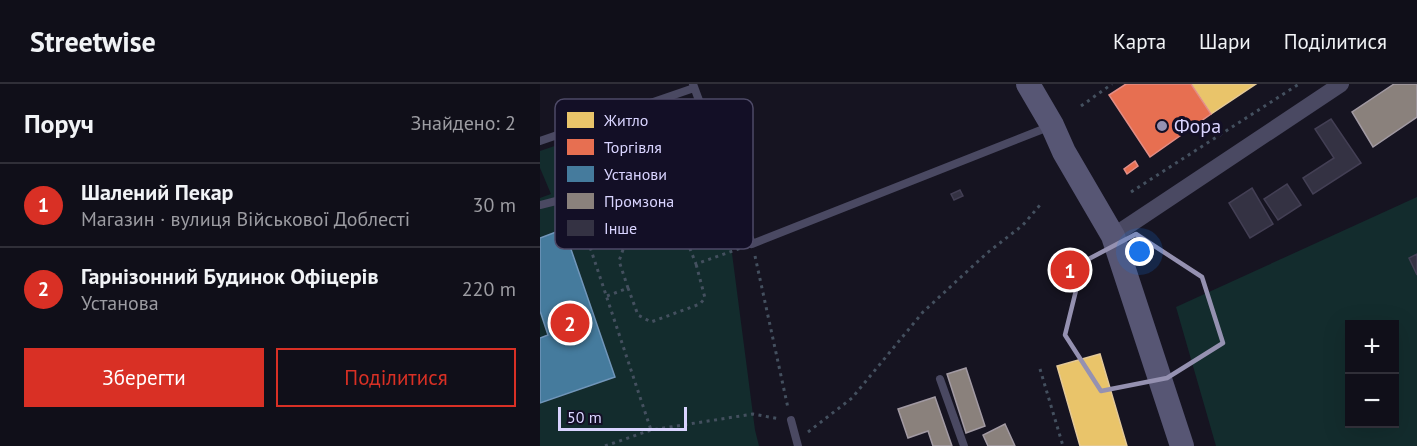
<!DOCTYPE html>
<html lang="uk">
<head>
<meta charset="utf-8">
<style>
	:root { --surface:#100f19; --page:#1e1d26; --text:#f1f3f6; --muted:#9c9ca2; --line:#302f38; --accent:#d93025 }
	body { margin:0; font-family:"PT Sans",sans-serif; background:var(--page); color:var(--text) }
	.controls { position:absolute; right:18px; bottom:18px; display:grid; overflow:hidden; border-radius:0px; box-shadow:0 6px 24px #0002 }
	.controls button { width:54px; height:54px; display:grid; place-items:center; padding:0; border:0; border-bottom:2px solid var(--line); background:var(--surface); color:var(--text); font:30px sans-serif }
	.scale { position:absolute; left:18px; bottom:15px; width:129px; box-sizing:border-box; padding-left:6px; border:3px solid #d9d4ff; border-top:0; font-size:16px; line-height:21px; white-space:nowrap; color:#d9d4ff; -webkit-text-stroke:4px #130f26; paint-order:stroke }
	.you { position:absolute; left:600px; top:168px; width:21px; height:21px; margin:-15px; border:4px solid #fff; border-radius:50%; background:#1a73e8; box-shadow:0 0 0 9px #1a73e833 }
	.badge { display:grid; place-items:center; width:39px; height:39px; border-radius:50%; background:var(--accent); color:#fff; font-size:20px; font-weight:700 }
	.pin { position:absolute; translate:-50% -50%; border:3px solid #fff; box-shadow:0 2px 6px #0006 }
	.list { margin:0; padding:0; list-style:none }
	h2 { display:flex; justify-content:space-between; align-items:center; height:78px; margin:0; padding:0 24px; font-size:26px }
	h2 small { font-size:20px; font-weight:400; color:var(--muted) }
	.list li { display:grid; grid-template-columns:39px 1fr auto; gap:18px; align-items:center; box-sizing:border-box; height:84px; padding:0 24px; border-top:2px solid var(--line) }
	.list b { display:block; font-size:22px; white-space:nowrap }
	.list p { margin:0; font-size:20px; white-space:nowrap; color:var(--muted) }
	.list em { font-size:20px; font-style:normal; color:var(--muted) }
	.actions { display:flex; gap:12px; padding:18px 24px }
	.actions a { flex:1; padding:14px 0; border:2px solid var(--accent); border-radius:0px; text-align:center; font-size:21px; color:var(--accent) }
	.actions .main { background:var(--accent); color:#fff }
	.map { position:relative; flex:none; width:877px; height:362px; overflow:hidden }
	header { display:flex; align-items:center; gap:36px; box-sizing:border-box; height:84px; padding:0 30px; background:var(--surface); border-bottom:2px solid var(--line) }
	header strong { font-size:28px }
	nav { display:flex; gap:33px; margin-inline-start:auto; font-size:21px }
	main { display:flex }
	aside { flex:1; background:var(--surface) }
	.map>svg:first-child { display:block }
</style>
</head>
<body>
<header>
<strong>Streetwise</strong>
<nav><a>Карта</a><a>Шари</a><a>Поділитися</a></nav>
</header>
<main>
<aside>
<h2>Поруч<small>Знайдено: 2</small></h2>
<ul class="list">
<li><span class="badge">1</span><div><b>Шалений Пекар</b><p>Магазин · вулиця Військової Доблесті</p></div><em>30 m</em></li>
<li><span class="badge">2</span><div><b>Гарнізонний Будинок Офіцерів</b><p>Установа</p></div><em>220 m</em></li>
</ul>
<div class="actions"><a class="main">Зберегти</a><a>Поділитися</a></div>
</aside>
<div class="map">
<svg width="877" height="362" viewBox="0 0 877 362">
	<rect width="100%" height="100%" fill="#161421"/>
	<!-- green -->
	<path fill="#132c2d" fill-rule="evenodd" d="M131,22H140L149,28L187,131L215,346L219,362H0V114L11,110L0,84V67Z
		M877,113V362H676L636,223ZM810,240H854V340H810Z"/>
	<!-- homes -->
	<path fill="#e9c46a" stroke="#e4c997" stroke-width="1.5" d="M651,0H716L671,30Z
		M560,270L587,362H540L517,282Z"/>
	<!-- shops -->
	<path fill="#e76f51" stroke="#e38d85" stroke-width="1.5" d="M586,0H651L671,30L610,73L569,11Z
		M595,77L598,82L587,90L584,85Z
		M535,174L542,190L527,198L519,183Z"/>
	<!-- public -->
	<path fill="#457b9d" stroke="#7196ba" stroke-width="1.5" d="M24,145L75,293L0,319V254L8,251L0,227V154Z"/>
	<!-- industry -->
	<path fill="#8a817c" stroke="#a29aa3" stroke-width="1.5" d="M854,0H877V33L833,63L812,28Z
		M426,284L445,342L426,349L407,290Z
		M395,313L412,362H393L388,347L368,354L358,325Z
		M465,340L475,362H448L443,351Z"/>
	<!-- building -->
	<path fill="#343243" stroke="#433f54" stroke-width="1.5" d="M791,35L821,79L773,110L763,94L794,74L775,45Z
		M747,100L761,121L738,136L724,115Z
		M712,104L733,140L710,154L689,119Z
		M420,106L423,112L414,116L411,110Z
		M877,170V191L869,174Z"/>
	<g fill="none" stroke-linecap="round" stroke-linejoin="round">
		<!-- path -->
		<path stroke="#44505f" stroke-width="3" stroke-dasharray="3 4.5" stroke-linecap="butt" d="M541,22L572,0
			M591,108L759,0
			M36,121L111,346
			M215,172L248,324
			M88,204L98,231L111,238L160,220L165,214L156,180
			M67,212L88,204L79,177L85,160L135,142L143,147L156,180L201,164
			M500,285L523,362
			M268,348L312,314L383,228L447,169L483,141L500,121
			M65,362L111,346L213,330L240,335"/>
		<!-- lane -->
		<path stroke="#4a4962" stroke-width="8" d="M153,0L212,160L511,42
			M0,57L154,4
			M0,121L20,116L43,42
			M400,295L424,362
			M251,336L258,362"/>
		<!-- street -->
		<path stroke="#4a4962" stroke-width="16" d="M573,152L801,0"/>
		<!-- secondary -->
		<path stroke="#575674" stroke-width="24" d="M488,0L512,41L524,68L573,152L642,362"/>
	</g>
	<!-- marked area -->
	<path fill="none" stroke="#9591b1" stroke-width="4.5" stroke-linejoin="round" d="M596,150L662,193L683,259L627,294L561,307L525,251L543,178Z"/>
	<!-- markers -->
	<circle fill="#9591b1" stroke="#130f26" stroke-width="2" cx="622" cy="42" r="6"/>
	<g text-anchor="middle" stroke-width="6" stroke-linejoin="round" paint-order="stroke">
		<!-- poi labels -->
		<g font-size="20" fill="#d9d4ff" stroke="#130f26" text-anchor="start">
			<text x="634" y="49">Фора</text>
		</g>
	</g>
	<!-- legend -->
	<rect x="15" y="15" width="198" height="150" rx="9" fill="#130f26" stroke="#4e4a67" stroke-width="1.5"/>
	<rect x="27" y="28" width="27" height="16" fill="#e9c46a"/>
	<rect x="27" y="55" width="27" height="16" fill="#e76f51"/>
	<rect x="27" y="82" width="27" height="16" fill="#457b9d"/>
	<rect x="27" y="109" width="27" height="16" fill="#8a817c"/>
	<rect x="27" y="136" width="27" height="16" fill="#343243"/>
	<g font-size="16" fill="#d9d4ff">
		<text x="64" y="42">Житло</text>
		<text x="64" y="69">Торгівля</text>
		<text x="64" y="96">Установи</text>
		<text x="64" y="123">Промзона</text>
		<text x="64" y="150">Інше</text>
	</g>
</svg>
<div class="controls">
<button>+</button>
<button>−</button>
</div>
<div class="scale">50 m</div>
<div class="you"></div>
<div class="pin badge" style="left:530px;top:186px">1</div>
<div class="pin badge" style="left:30px;top:239px">2</div>
</div>
</main>
</body>
</html>
